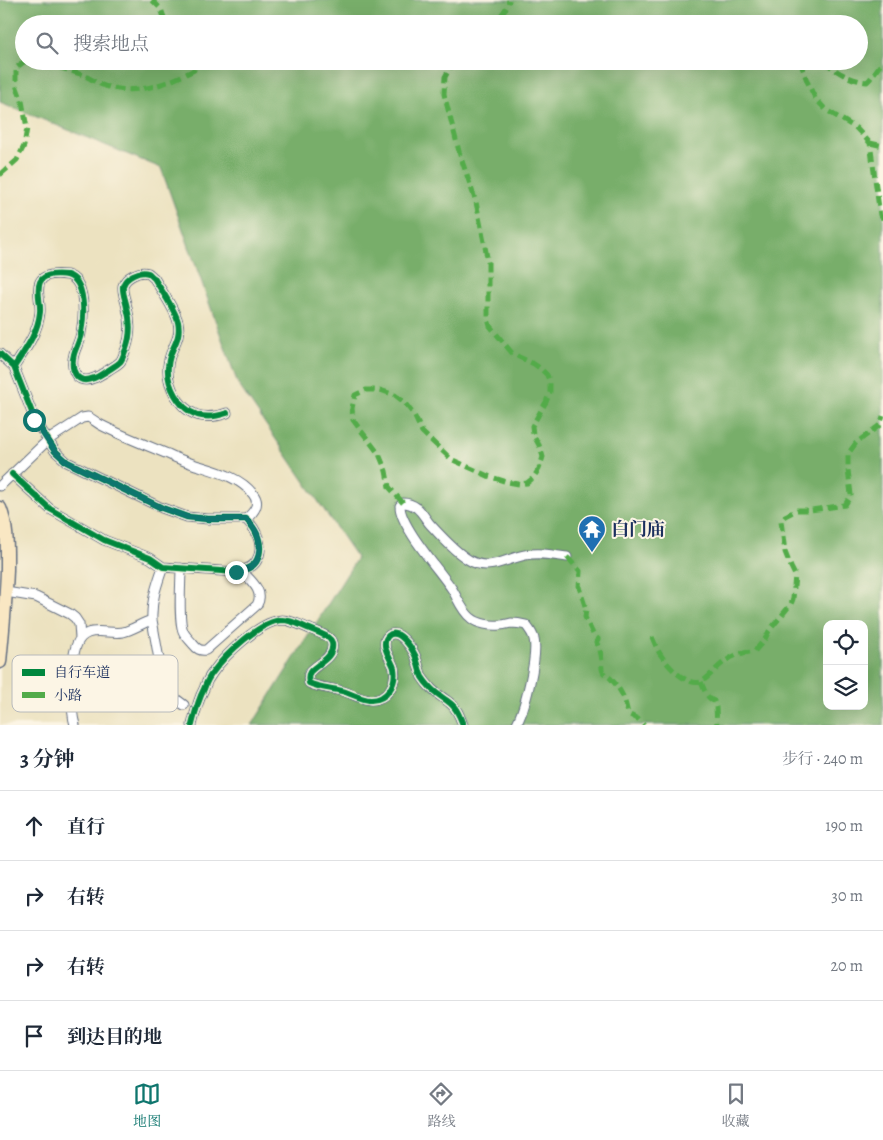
<!DOCTYPE html>
<html lang="zh">
<head>
<meta charset="utf-8">
<style>
	:root { --surface:#fff; --page:#f6f6f7; --text:#1f2937; --muted:#747a83; --line:#e0e1e3; --accent:#0f766e }
	body { margin:0; font-family:Alegreya,"Noto Serif SC",serif; background:var(--page); color:var(--text) }
	.controls { position:absolute; right:15px; bottom:15px; display:grid; overflow:hidden; border-radius:10px; box-shadow:0 5px 20px #0002 }
	.controls button { width:45px; height:45px; display:grid; place-items:center; padding:0; border:0; border-bottom:1px solid var(--line); background:var(--surface); color:var(--text); font:25px sans-serif }
	.stop { position:absolute; width:15px; height:15px; margin:-11px; border:4px solid #0f766e; border-radius:50%; background:#fff }
	.stop.end { background:#0f766e; border-color:#fff; box-shadow:0 1px 5px #0008 }
	.list { margin:0; padding:0; list-style:none }
	h2 { display:flex; justify-content:space-between; align-items:center; height:65px; margin:0; padding:0 20px; font-size:21px }
	h2 small { font-size:16px; font-weight:400; color:var(--muted) }
	.list li { display:grid; grid-template-columns:32px 1fr auto; gap:15px; align-items:center; box-sizing:border-box; height:70px; padding:0 20px; border-top:1px solid var(--line) }
	.list b { display:block; font-size:19px; white-space:nowrap }
	.list em { font-size:16px; font-style:normal; color:var(--muted) }
	.icon { flex:none; width:28px; height:28px; fill:none; stroke:currentColor; stroke-width:2; stroke-linecap:round; stroke-linejoin:round }
	.map { position:relative; flex:none; width:883px; height:725px; overflow:hidden }
	.search { position:absolute; background:var(--surface); box-shadow:0 5px 20px #0002; left:15px; right:15px; top:15px; height:55px; display:flex; align-items:center; gap:12px; box-sizing:border-box; padding:0 18px; border-radius:28px; color:var(--muted); font-size:19px }
	.sheet { height:345px; background:var(--surface) }
	nav { display:flex; justify-content:space-around; align-items:center; box-sizing:border-box; height:70px; border-top:1px solid var(--line); background:var(--surface); font-size:14px; color:var(--muted) }
	nav a { display:grid; justify-items:center; gap:2px }
	nav .on { color:var(--accent) }
	.map>svg:first-child { display:block }
</style>
</head>
<body>
<div class="map">
<svg width="883" height="725" viewBox="0 0 883 725">
	<rect width="100%" height="100%" fill="#fcf5e5"/>
	<filter id="ink" filterUnits="userSpaceOnUse"><feTurbulence type="fractalNoise" baseFrequency=".02" numOctaves="2"/><feDisplacementMap in="SourceGraphic" scale="10" xChannelSelector="R" yChannelSelector="G"/><feConvolveMatrix kernelMatrix="1 2 1 2 8 2 1 2 1" color-interpolation-filters="sRGB"/></filter>
	<filter id="wash" filterUnits="userSpaceOnUse"><feTurbulence type="fractalNoise" baseFrequency=".0096" numOctaves="4" result="noise"/><feDisplacementMap in="SourceGraphic" scale="20" xChannelSelector="R" yChannelSelector="G"/><feGaussianBlur stdDeviation="1.12" result="paint"/><feColorMatrix in="noise" values="0 0 0 0 0 0 0 0 0 0 0 0 0 0 0 0 0 1.4 0 .05"/><feComposite in="paint" operator="in"/></filter>
	<g filter="url(#wash)">
		<rect width="100%" height="100%" fill="#ece2c0"/>
		<!-- forest -->
		<path fill="#78ae6b" stroke="#4a6e64" fill-rule="evenodd" d="M0,0H883V725H252L357,558L238,384L161,168L0,102ZM24,24H859V61H24ZM827,624H864V706H827Z"/>
	</g>
	<g filter="url(#ink)">
		<g fill="none" stroke-linecap="round" stroke-linejoin="round">
			<!-- minor casing -->
			<g stroke="#646e80" stroke-width="11">
				<path id="minor" d="M0,354L14,367L35,420L55,451L67,462L162,508L187,517L208,519H246C256,529 265,546 257,560C254,567 243,571 236,572L163,567L150,558L104,540L50,509L12,474
					M14,367C25,350 38,333 40,312C41,303 36,291 40,282C44,273 59,274 67,275C87,280 84,318 81,333C80,340 76,347 74,354C70,369 76,386 94,378C98,377 103,373 107,371C111,368 116,366 120,362C123,359 124,353 126,349C131,335 131,322 127,308C126,301 122,293 123,286C125,277 140,270 148,273C150,274 152,277 154,278C161,290 175,309 178,322C182,341 169,348 168,366C167,376 170,386 175,395C187,416 204,421 227,413
					M0,486L48,440L82,418L88,417C93,419 97,423 101,425C122,436 146,445 168,454C176,458 184,461 193,464C214,471 239,476 253,494C261,504 254,512 246,519
					M163,567C157,584 151,601 152,620L163,682L172,696L184,705
					M181,568C181,582 178,619 183,631C185,636 190,640 193,644C197,649 200,651 206,650L257,605C265,591 250,580 242,571
					M6,592L36,597L70,614L75,618L79,624L80,638
					M75,725C70,709 70,659 77,644C79,639 83,635 88,633C98,629 112,634 123,632C132,630 142,623 152,620
					M192,725C195,713 198,700 204,689C206,683 209,677 213,672C225,655 260,621 282,620C292,620 302,626 310,629C317,632 331,636 332,643C335,658 316,664 310,672C308,675 308,679 309,683C319,688 331,688 342,691C351,693 361,700 371,700C387,700 397,684 394,668C392,660 379,645 388,636C398,627 411,647 415,655C418,662 419,670 422,677C424,680 426,683 429,686C434,693 443,697 450,703C457,708 460,717 463,725
					M516,725C525,710 538,656 534,639C533,634 530,630 526,625C522,624 516,623 511,623C507,624 504,625 500,625C491,626 478,624 471,618C462,611 458,599 452,589C440,571 400,526 400,506L403,503C408,503 413,505 417,508C422,512 425,518 429,523C441,536 454,551 469,560C488,572 505,559 525,555C539,552 553,555 567,557"/>
			</g>
			<!-- secondary casing -->
			<g stroke="#646e80" stroke-width="15">
				<path id="secondary" d="M0,508C8,528 7,548 7,569C6,600 3,631 0,662"/>
			</g>
			<!-- minor -->
			<use href="#minor" stroke="#fff" stroke-width="9"/>
			<!-- secondary -->
			<use href="#secondary" stroke="#f9e7c3" stroke-width="12"/>
			<!-- quiet -->
			<path stroke="#52ab49" stroke-width="5" stroke-dasharray="10 5" stroke-linecap="butt" d="M152,0L161,9L165,20L169,24
				M488,24C499,19 507,11 509,0
				M44,61C56,67 68,70 80,74C89,77 96,83 105,86C135,96 167,84 194,70L196,61
				M800,61L807,81L815,98L826,110L856,128L870,143L880,215L883,219
				M824,61C836,72 850,80 867,82L870,79L883,61
				M870,143L883,146
				M0,175L17,160L24,146L27,128L22,101L16,85V68L25,61
				M403,503L389,487L386,471L379,454L353,420L352,408L355,395L366,390H380L395,395L404,402L414,415L422,432L451,459L488,476L507,482L519,484L527,483L533,478L539,469L543,457L540,447L533,434L532,426L546,402L550,392V383L547,375L541,369L534,364L519,357L512,353L490,326L488,319V262L476,202L460,155L444,94L445,77L454,61
				M567,557L580,571L579,587L586,609L585,617L593,634L598,639L596,642C600,648 601,654 602,661C602,665 601,668 603,672C606,676 609,676 612,680C622,691 625,699 628,714L638,719L644,725
				M652,637C655,644 658,652 663,658C670,668 687,686 701,682C705,680 709,676 713,672C725,660 736,652 754,652L765,639L769,631L791,604L793,599L795,575L791,567L785,552L781,521L785,516L797,510H811L845,505L851,495L848,470V454L856,443L880,425L883,416
				M701,682C704,689 707,699 714,701L716,707L717,725"/>
			<!-- cycleway casing -->
			<g stroke="#fcf5e5" stroke-width="9">
				<path id="cycleway" d="M0,354L14,367L35,420L55,451L67,462L162,508L187,517L208,519H246C256,529 265,546 257,560C254,567 243,571 236,572L163,567L150,558L104,540L50,509L12,474
					M14,367C25,350 38,333 40,312C41,303 36,291 40,282C44,273 59,274 67,275C87,280 84,318 81,333C80,340 76,347 74,354C70,369 76,386 94,378C98,377 103,373 107,371C111,368 116,366 120,362C123,359 124,353 126,349C131,335 131,322 127,308C126,301 122,293 123,286C125,277 140,270 148,273C150,274 152,277 154,278C161,290 175,309 178,322C182,341 169,348 168,366C167,376 170,386 175,395C187,416 204,421 227,413
					M192,725C195,713 198,700 204,689C206,683 209,677 213,672C225,655 260,621 282,620C292,620 302,626 310,629C317,632 331,636 332,643C335,658 316,664 310,672C308,675 308,679 309,683C319,688 331,688 342,691C351,693 361,700 371,700C387,700 397,684 394,668C392,660 379,645 388,636C398,627 411,647 415,655C418,662 419,670 422,677C424,680 426,683 429,686C434,693 443,697 450,703C457,708 460,717 463,725"/>
			</g>
			<!-- cycleway -->
			<use href="#cycleway" stroke="#00873e" stroke-width="6"/>
		</g>
	</g>
	<g fill="none" stroke-linecap="round" stroke-linejoin="round" filter="url(#ink)">
		<!-- route -->
		<path stroke="#0f766e" stroke-width="6" d="M34,420L55,451L67,462L162,508L187,517L208,519H246C256,529 261,538 259,552C259,554 258,558 257,560C254,567 243,571 236,572"/>
	</g>
	<!-- icons -->
	<defs>
		<g id="temple-pin" transform="scale(1.4375)"><path d="M0 17L-7.5 6A9.5 9.5 0 1 1 7.5 6Z" fill="#1f6fb2" stroke="#fcf5e5"/><path d="M0-6L5-2H3V0L6.5 2.5H4V6H1.5V3h-3V6H-4V2.5H-6.5L-3 0V-2H-5Z" fill="#fff"/></g>
	</defs>
	<g fill-rule="evenodd">
		<use href="#temple-pin" x="592" y="529"/>
	</g>
	<g text-anchor="middle" stroke-width="4" stroke-linejoin="round" paint-order="stroke">
		<!-- poi labels -->
		<g font-size="18" font-weight="bold" fill="#1b2f5e" stroke="#fcf5e5" text-anchor="start">
			<text x="611" y="535">白门庙</text>
		</g>
	</g>
	<!-- legend -->
	<rect x="12" y="655" width="166" height="57" rx="8" fill="#fcf5e5" stroke="#b8babc" stroke-width="1"/>
	<rect x="22" y="669" width="23" height="7" fill="#00873e"/>
	<rect x="22" y="692" width="23" height="6" fill="#52ab49"/>
	<g font-size="14" fill="#1b2f5e">
		<text x="54" y="677">自行车道</text>
		<text x="54" y="700">小路</text>
	</g>
</svg>
<div class="controls">
<button><svg class="icon" aria-label="locate" viewBox="0 0 24 24"><circle cx="12" cy="12" r="6"/><path d="M12 2v4M12 18v4M2 12h4M18 12h4"/></svg></button>
<button><svg class="icon" aria-label="layers" viewBox="0 0 24 24"><path d="M12 4l9 5-9 5-9-5zM3 14l9 5 9-5"/></svg></button>
</div>
<div class="stop" style="left:34px;top:420px"></div>
<div class="stop end" style="left:236px;top:572px"></div>
<div class="search"><svg class="icon" aria-label="search" viewBox="0 0 24 24"><circle cx="10" cy="10" r="6"/><path d="M15 15l6 6"/></svg>搜索地点</div>
</div>
<section class="sheet">
<h2>3 分钟<small>步行 · 240 m</small></h2>
<ul class="list">
<li><svg class="icon" aria-label="ahead" viewBox="0 0 24 24"><path d="M12 20V5M6 11l6-6 6 6"/></svg><div><b>直行</b></div><em>190 m</em></li>
<li><svg class="icon" aria-label="right" viewBox="0 0 24 24"><path d="M7 20v-9h11M14 6l5 5-5 5"/></svg><div><b>右转</b></div><em>30 m</em></li>
<li><svg class="icon" aria-label="right" viewBox="0 0 24 24"><path d="M7 20v-9h11M14 6l5 5-5 5"/></svg><div><b>右转</b></div><em>20 m</em></li>
<li><svg class="icon" aria-label="arrive" viewBox="0 0 24 24"><path d="M6 21V4h12l-3 4 3 4H6"/></svg><div><b>到达目的地</b></div></li>
</ul>
</section>
<nav>
<a class="on"><svg class="icon" aria-label="map" viewBox="0 0 24 24"><path d="M3 6l6-2 6 2 6-2v14l-6 2-6-2-6 2zM9 4v14M15 6v14"/></svg>地图</a>
<a><svg class="icon" aria-label="directions" viewBox="0 0 24 24"><path d="M12 3l9 9-9 9-9-9zM9 14v-3h6M13 9l2 2-2 2"/></svg>路线</a>
<a><svg class="icon" aria-label="saved" viewBox="0 0 24 24"><path d="M7 4h10v16l-5-4-5 4z"/></svg>收藏</a>
</nav>
</body>
</html>
